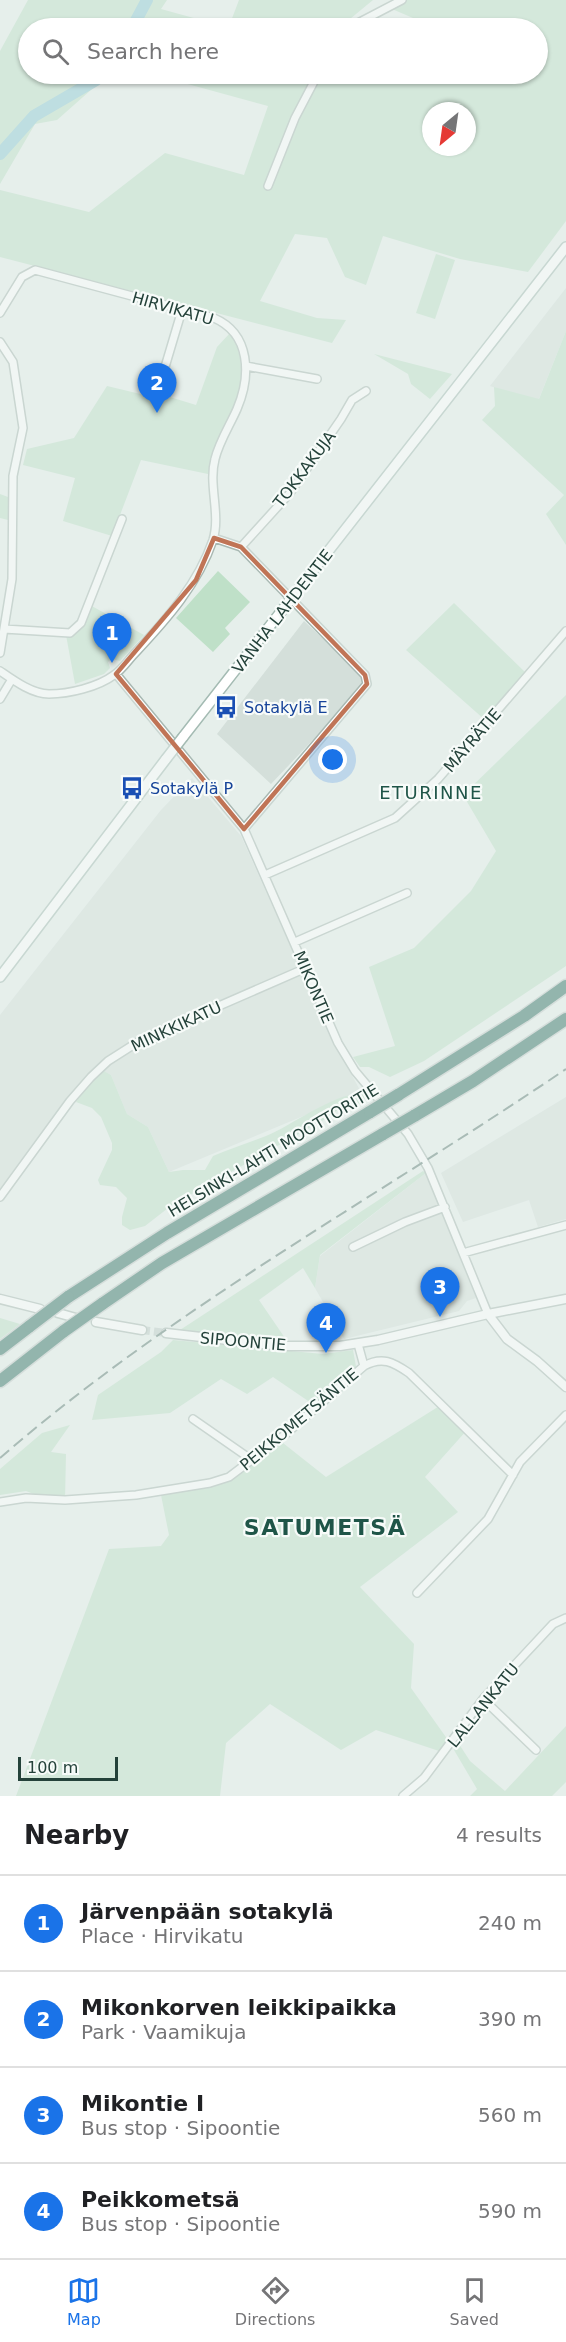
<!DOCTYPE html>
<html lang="en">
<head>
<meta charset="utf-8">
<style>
	:root { --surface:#fff; --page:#f6f6f6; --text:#202124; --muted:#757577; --line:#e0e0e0; --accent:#1a73e8 }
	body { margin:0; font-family:"DejaVu Sans",sans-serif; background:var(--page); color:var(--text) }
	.compass { position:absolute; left:422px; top:102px; width:54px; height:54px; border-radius:50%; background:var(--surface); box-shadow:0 2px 4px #0004; rotate:209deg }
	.scale { position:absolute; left:18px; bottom:15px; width:100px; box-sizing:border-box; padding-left:6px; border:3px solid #24423a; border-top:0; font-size:16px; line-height:21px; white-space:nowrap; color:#24423a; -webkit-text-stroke:4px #f7fbf9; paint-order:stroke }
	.you { position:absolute; left:333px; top:760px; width:21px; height:21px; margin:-15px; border:4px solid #fff; border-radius:50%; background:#1a73e8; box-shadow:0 0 0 9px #1a73e833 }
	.badge { display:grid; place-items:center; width:39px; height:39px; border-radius:50%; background:var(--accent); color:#fff; font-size:20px; font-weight:700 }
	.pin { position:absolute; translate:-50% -50px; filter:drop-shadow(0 2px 3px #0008) }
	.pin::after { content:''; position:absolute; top:32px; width:21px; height:18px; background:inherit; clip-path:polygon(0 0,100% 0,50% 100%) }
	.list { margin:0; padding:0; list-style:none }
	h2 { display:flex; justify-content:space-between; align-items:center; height:78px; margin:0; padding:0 24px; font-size:26px }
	h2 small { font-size:20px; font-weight:400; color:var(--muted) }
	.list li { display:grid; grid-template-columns:39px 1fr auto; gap:18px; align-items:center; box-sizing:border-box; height:96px; padding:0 24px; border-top:2px solid var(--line) }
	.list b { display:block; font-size:22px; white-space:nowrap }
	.list p { margin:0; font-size:20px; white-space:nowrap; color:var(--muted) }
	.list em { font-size:20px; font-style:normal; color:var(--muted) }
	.icon { flex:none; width:33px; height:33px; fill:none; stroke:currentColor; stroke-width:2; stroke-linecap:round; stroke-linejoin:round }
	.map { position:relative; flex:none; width:566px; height:1796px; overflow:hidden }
	.search { position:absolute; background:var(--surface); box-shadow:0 2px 4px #0004; left:18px; right:18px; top:18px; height:66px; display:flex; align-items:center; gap:15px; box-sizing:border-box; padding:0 21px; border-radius:33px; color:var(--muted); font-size:22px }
	.sheet { height:462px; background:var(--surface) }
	nav { display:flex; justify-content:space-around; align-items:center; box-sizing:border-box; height:84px; border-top:2px solid var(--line); background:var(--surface); font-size:16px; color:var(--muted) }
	nav a { display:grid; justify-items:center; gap:3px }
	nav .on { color:var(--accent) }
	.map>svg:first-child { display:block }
</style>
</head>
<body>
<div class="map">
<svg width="566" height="1796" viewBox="0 0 566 1796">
	<rect width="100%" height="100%" fill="#e6efeb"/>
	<!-- built -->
	<path fill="#d4dfda" d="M566,288V331L538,401L490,386Z
		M304,621L363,676L364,686L271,784L217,734Z
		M192,778L241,836L332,1039L361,1092L169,1172L148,1127L127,1114L111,1075L99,1069L0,1189V1015L161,810Z
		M566,1097V1219L538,1227L529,1200L463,1222L441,1173Z
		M426,1173L476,1298L467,1301L459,1311L344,1339L315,1288L320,1256Z"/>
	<!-- green -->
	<path fill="#bfe0c8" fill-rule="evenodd" d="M28,0H167L161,9L230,28H28V74H109L57,120L35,124L0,184V51Z
		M239,0H373L339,28H258L231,21Z
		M407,0H566V221L528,272L460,259L383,236L366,285L345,277L327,238L295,234L260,301L317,318L346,320L332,343L0,257V190L89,212L165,153L244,175L268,106L151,74H538V28H417L420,21L392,9ZM431,111H467V147H431Z
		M436,254L455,260L435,319L416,313Z
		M566,331V545L546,514L564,495L482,420L495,406L494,387L539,399Z
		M230,333C261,382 219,426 208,474L141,460L112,536L63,521L75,478L23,465L27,449L74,438L107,386L153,397L160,377L165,379L160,394L196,405L217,347Z
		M374,354L452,374L430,399L411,384L408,374Z
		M0,494L8,497V520L0,518Z
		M218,571L250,602L225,628L230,634L213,652L176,618Z
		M454,603L526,673L485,720L406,650Z
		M90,605L144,635L120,661L111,659L108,662L110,668L104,674L75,684L66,635L72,634Z
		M566,695V966L424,1061L390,1077L369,1067H360L353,1057L395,1046L369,967L414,948L471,891L496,851L463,795Z
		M102,1070L111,1075L127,1114L148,1127L169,1172L183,1170H205L213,1156C230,1149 248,1143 266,1136C291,1126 338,1090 364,1094L365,1104C351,1102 339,1107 329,1117L172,1205L145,1226L130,1230L122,1225V1217L127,1198L116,1187L100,1185L98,1180L112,1150V1143L101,1117L92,1108L76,1102L85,1089Z
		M423,1171L426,1173L320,1255L315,1288L303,1268L259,1300L287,1341L180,1330Z
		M0,1318L20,1324L0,1339Z
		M173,1340L323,1354L353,1350L357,1372L317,1407L273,1377L247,1394L221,1379L170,1413L92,1420L98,1395L161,1352Z
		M441,1405L467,1430L425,1477L458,1512L360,1587L414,1644L411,1688L448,1740L439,1751L376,1730L341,1750L270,1704L226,1743L220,1796H16L109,1549L161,1546L169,1535L161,1495L208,1488L231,1481L283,1443L326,1477Z
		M70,1425L51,1452L66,1454L65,1500L44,1498L26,1491L0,1495V1469L42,1433Z
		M566,1726V1782L552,1796H470L477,1789L454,1750L459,1744L470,1761L505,1791Z"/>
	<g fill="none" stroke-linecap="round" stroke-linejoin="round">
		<!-- river -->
		<path stroke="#8ec9d4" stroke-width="12" d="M132,28L147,0
			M0,154L34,116L96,80L101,74"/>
		<!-- tertiary-tunnel -->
		<path stroke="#bfccc8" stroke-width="8" stroke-dasharray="8 4" stroke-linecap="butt" d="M142,1330L166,1333"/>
		<!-- minor casing -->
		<g stroke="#a8b8b2" stroke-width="10">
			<path id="minor" d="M351,28L356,24L402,0
				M268,186L295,118L318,74
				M0,313L22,277L35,270L214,318C251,334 251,376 237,409C230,425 219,442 215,459C208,485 221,514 213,540C198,584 167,619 136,652C129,659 122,670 114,675C98,687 69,694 49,694C32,694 13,680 0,671
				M0,342L13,362L23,428L13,476L12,579L0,653
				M246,366L317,379
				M162,377L182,310
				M214,538L241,547L365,675L367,684L244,829
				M241,547L290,493L341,419L352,400L366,391
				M4,629L70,633L81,623L122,519
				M116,674L244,829L338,1043L355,1071L408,1134L428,1168L488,1314
				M0,699L12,679
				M265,875L395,818L438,779L566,631
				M295,942L407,893
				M0,1197L70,1101L91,1077L108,1061L141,1040L306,968
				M353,1247L405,1222L445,1207
				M463,1253L566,1225
				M364,1366C382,1356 393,1362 409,1373L513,1475
				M193,1419L252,1460
				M0,1502L26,1498L65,1500L136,1495L210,1483L229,1477L287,1433L364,1366L358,1344
				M417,1593L488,1519L520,1462L566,1415
				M483,1699L536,1750
				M403,1796L424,1778L483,1699L553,1624L566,1618"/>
		</g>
		<!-- tertiary casing -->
		<g stroke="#a8b8b2" stroke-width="11">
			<path id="tertiary" d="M0,1299L40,1309
				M58,1313L76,1318
				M488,1314L507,1339L537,1361L566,1387
				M96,1322L142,1330
				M166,1333L281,1346H340L378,1340L488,1314L566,1299"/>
		</g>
		<!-- secondary casing -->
		<g stroke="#a4bbb3" stroke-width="12">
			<path id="secondary" d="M183,737L566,247
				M0,977L166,759"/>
		</g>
		<!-- motorway casing -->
		<g stroke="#c2cac8" stroke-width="15">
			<path id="motorway" d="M398,1095L524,1016L566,986
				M414,1116L473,1081L566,1019
				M68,1297L167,1233L370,1112
				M102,1304L162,1263L383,1134
				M0,1349L30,1326
				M0,1381L64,1331"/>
		</g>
		<!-- minor -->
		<use href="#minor" stroke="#fff" stroke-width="7"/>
		<!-- tertiary -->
		<use href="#tertiary" stroke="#fff" stroke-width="8"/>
		<!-- secondary -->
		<use href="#secondary" stroke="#fff" stroke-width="9"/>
		<!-- motorway -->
		<use href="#motorway" stroke="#2f6f62" stroke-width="12"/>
		<!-- rail -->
		<path stroke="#5f7d75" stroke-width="2" stroke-dasharray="12 6" stroke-linecap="butt" d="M0,1458C174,1307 376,1198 566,1069"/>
		<!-- secondary-bridge casing -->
		<g stroke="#a4bbb3" stroke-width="12" stroke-linecap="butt">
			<path id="secondary-bridge" d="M166,759L183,737"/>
		</g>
		<!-- motorway-bridge casing -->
		<g stroke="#c2cac8" stroke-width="15" stroke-linecap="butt">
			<path id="motorway-bridge" d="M370,1112L398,1095
				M383,1134L414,1116
				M30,1326L68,1297
				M64,1331L102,1304"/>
		</g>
		<!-- secondary-bridge -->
		<use href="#secondary-bridge" stroke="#fff" stroke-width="9"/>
		<!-- motorway-bridge -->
		<use href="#motorway-bridge" stroke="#2f6f62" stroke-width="12"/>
	</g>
	<!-- marked area -->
	<path d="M0 0H566V1796H0ZM214,538L241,547L365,675L367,684L244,829L116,674L196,580Z" fill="#e6efeb" fill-opacity=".55" fill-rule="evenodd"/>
	<path fill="none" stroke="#c07456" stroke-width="4.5" stroke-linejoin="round" d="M214,538L241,547L365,675L367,684L244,829L116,674L196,580Z"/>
	<!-- icons -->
	<defs>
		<g id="bus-bare" transform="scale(1.8)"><path d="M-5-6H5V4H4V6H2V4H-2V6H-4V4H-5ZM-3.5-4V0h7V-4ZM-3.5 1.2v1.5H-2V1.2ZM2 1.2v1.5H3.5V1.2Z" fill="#1a4fb4" stroke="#f7fbf9" stroke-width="2.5" paint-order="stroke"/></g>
	</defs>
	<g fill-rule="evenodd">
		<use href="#bus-bare" x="226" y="707"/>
		<use href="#bus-bare" x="132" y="788"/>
	</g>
	<g text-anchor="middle" stroke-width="4.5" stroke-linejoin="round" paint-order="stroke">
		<!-- street labels -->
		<g font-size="16" fill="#24423a" stroke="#f7fbf9">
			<text transform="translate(173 308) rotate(16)" y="6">HIRVIKATU</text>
			<text transform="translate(304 469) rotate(-53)" y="6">TOKKAKUJA</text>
			<text transform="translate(282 611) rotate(-52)" y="6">VANHA LAHDENTIE</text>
			<text transform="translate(472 740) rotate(-49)" y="6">MÄYRÄTIE</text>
			<text transform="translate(314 987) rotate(67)" y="6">MIKONTIE</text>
			<text transform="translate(176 1026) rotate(-25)" y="6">MINKKIKATU</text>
			<text transform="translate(273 1150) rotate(-31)" y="6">HELSINKI-LAHTI MOOTTORITIE</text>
			<text transform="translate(243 1341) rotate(5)" y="6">SIPOONTIE</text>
			<text transform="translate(299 1419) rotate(-40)" y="6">PEIKKOMETSÄNTIE</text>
			<text transform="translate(483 1705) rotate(-51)" y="6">LALLANKATU</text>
		</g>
		<!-- transit labels -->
		<g font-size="16" fill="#164399" stroke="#f7fbf9" text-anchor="start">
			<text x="244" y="713">Sotakylä E</text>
			<text x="150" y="794">Sotakylä P</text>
		</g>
		<!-- neighbourhood labels -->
		<g font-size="18" letter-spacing="1.5" fill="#1f5548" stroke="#f7fbf9">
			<text x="431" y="799">ETURINNE</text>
		</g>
		<!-- district labels -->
		<g font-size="22" font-weight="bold" letter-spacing="1.5" fill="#1f5548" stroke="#f7fbf9">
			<text x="325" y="1535">SATUMETSÄ</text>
		</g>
	</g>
</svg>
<svg class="compass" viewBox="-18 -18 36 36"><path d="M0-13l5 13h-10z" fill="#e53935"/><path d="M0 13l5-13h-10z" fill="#757577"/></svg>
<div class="scale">100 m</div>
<div class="you"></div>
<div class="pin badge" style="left:112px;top:663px">1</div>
<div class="pin badge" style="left:157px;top:413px">2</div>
<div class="pin badge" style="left:440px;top:1317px">3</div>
<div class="pin badge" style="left:326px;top:1353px">4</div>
<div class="search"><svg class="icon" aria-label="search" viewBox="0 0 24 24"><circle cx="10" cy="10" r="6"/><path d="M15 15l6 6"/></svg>Search here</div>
</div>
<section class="sheet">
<h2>Nearby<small>4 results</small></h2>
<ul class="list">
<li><span class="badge">1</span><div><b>Järvenpään sotakylä</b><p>Place · Hirvikatu</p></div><em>240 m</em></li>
<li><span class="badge">2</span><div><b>Mikonkorven leikkipaikka</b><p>Park · Vaamikuja</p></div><em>390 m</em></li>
<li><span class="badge">3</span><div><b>Mikontie I</b><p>Bus stop · Sipoontie</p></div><em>560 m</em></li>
<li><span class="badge">4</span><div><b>Peikkometsä</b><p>Bus stop · Sipoontie</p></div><em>590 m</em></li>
</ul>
</section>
<nav>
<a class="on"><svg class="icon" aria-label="map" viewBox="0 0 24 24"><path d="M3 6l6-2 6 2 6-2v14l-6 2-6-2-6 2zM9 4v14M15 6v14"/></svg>Map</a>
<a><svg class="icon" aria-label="directions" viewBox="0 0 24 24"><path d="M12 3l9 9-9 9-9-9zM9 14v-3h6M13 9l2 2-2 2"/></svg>Directions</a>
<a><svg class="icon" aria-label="saved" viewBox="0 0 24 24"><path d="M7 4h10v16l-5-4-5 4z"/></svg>Saved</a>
</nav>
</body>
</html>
